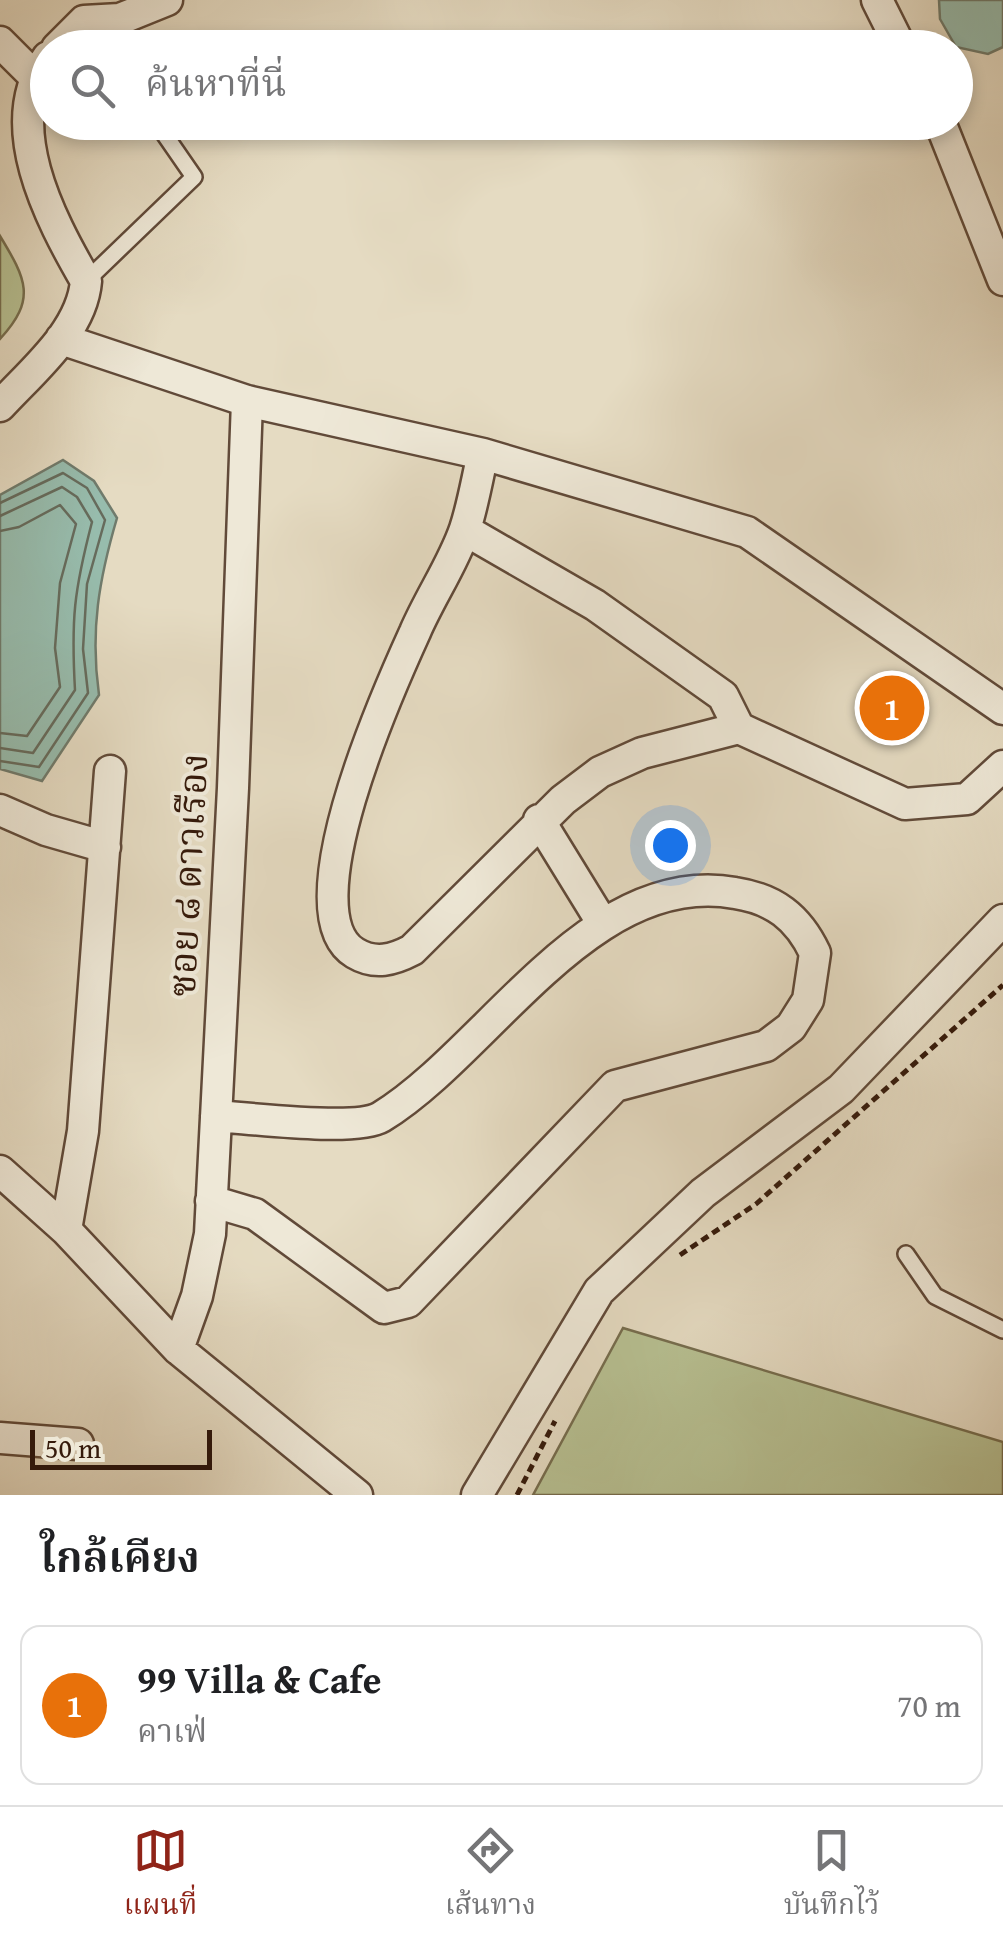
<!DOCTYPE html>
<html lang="th">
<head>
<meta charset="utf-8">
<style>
	:root { --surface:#fff; --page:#f6f6f6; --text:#202124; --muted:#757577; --line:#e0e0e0; --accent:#8f2418 }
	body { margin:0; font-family:"Gentium Book Plus","Noto Serif Thai",serif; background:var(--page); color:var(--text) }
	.scale { position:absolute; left:30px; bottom:25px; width:182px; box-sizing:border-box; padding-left:10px; border:5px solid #351a0b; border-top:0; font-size:28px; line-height:35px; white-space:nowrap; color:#351a0b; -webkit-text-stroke:8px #eee8d7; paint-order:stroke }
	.you { position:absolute; left:670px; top:845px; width:35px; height:35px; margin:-25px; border:8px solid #fff; border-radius:50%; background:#1a73e8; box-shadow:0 0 0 15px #1a73e833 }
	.badge { display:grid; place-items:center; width:65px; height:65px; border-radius:50%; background:var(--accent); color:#fff; font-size:32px; font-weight:700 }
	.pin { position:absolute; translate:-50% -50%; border:5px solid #fff; box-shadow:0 2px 10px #0006 }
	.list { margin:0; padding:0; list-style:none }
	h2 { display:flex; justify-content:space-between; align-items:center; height:130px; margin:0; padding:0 40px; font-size:42px }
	h2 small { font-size:32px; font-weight:400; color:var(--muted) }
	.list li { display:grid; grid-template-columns:65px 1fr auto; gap:30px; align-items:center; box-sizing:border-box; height:160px; margin:0 20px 20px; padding:0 20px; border:2px solid var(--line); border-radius:20px }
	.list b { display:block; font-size:38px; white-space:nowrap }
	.list p { margin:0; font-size:32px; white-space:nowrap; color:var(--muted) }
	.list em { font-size:32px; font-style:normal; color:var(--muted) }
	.icon { flex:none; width:55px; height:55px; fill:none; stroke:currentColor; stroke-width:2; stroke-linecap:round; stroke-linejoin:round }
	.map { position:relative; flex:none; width:1003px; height:1495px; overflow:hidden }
	.search { position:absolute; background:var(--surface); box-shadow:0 5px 15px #0003; left:30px; right:30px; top:30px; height:110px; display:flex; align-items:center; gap:25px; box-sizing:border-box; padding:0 35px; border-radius:55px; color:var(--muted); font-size:38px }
	.sheet { height:310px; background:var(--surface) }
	nav { display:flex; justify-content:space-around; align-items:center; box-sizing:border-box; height:140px; border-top:2px solid var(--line); background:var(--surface); font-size:28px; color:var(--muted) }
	nav a { display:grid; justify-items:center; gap:5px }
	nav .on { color:var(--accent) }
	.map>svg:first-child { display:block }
</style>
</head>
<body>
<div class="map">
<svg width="1003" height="1495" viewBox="0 0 1003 1495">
	<rect width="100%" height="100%" fill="#e5dbc2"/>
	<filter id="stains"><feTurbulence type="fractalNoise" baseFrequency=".002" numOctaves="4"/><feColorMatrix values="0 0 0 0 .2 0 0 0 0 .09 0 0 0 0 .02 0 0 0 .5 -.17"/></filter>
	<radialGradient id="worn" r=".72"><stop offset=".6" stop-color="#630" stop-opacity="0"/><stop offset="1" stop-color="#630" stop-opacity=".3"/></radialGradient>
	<!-- green -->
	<path fill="#b7c092" stroke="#766d4e" stroke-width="2.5" d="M0,236C26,279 37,299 0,339Z
		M623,1328L1003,1442V1495H533Z"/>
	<!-- water -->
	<path fill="#97bcad" stroke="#707b6c" stroke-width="2.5" d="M939,0H1003V47L988,54L956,47L940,19Z
		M63,460L94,481L117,518C99,579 90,631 99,695L42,781L0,769V495Z"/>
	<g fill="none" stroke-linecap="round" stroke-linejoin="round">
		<!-- shore -->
		<path stroke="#666b5c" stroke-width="2.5" d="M0,503L63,473L87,488L105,520L87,584L83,649L88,693L39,767L0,761
			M0,516L62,487L77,497L92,522C74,591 71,619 75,690L33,753L0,748
			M0,531L19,527L60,505L76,524L60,583L55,648L60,687L27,736L0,733"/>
		<!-- service casing -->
		<g stroke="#614a39" stroke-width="20">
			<path id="service" d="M85,22L103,48
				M86,281L194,177L156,122
				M906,1254L935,1296L1003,1330"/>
		</g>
		<!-- minor casing -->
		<g stroke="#614a39" stroke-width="35">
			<path id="minor" d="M877,0L901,48
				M0,42L31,73
				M57,48L84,21L120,19L167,0
				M940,122L1003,280
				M61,339L247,401L483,454L747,532L1003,709
				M0,406C32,371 82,331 86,281C49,217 0,124 48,57
				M483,454C477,479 473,505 465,529C453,564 430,597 415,632C389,689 288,913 355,953C375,965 393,960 412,950L563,800L600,772L642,753L739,728L905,804L967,799L1003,766
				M465,530L595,605L723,696L739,728
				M0,810L46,830L105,847
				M539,820L603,924
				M0,1171L66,1230L178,1349L357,1495
				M211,1201L255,1214L384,1308L408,1302L615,1086L766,1046L791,1027L808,1000L815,953C798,917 774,899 735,893C590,867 488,1052 381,1117C356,1132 249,1118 216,1116
				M66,1230L83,1131L110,771
				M178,1349L197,1296L210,1234L233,788L247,401
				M0,1438L78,1444
				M477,1495L599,1291L703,1193L841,1089L1003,920"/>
		</g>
		<!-- path -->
		<path stroke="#351a0b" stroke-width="5" stroke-dasharray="8 5" stroke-linecap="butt" d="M680,1255L756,1204L1003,985
			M517,1495L555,1421"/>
		<!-- service -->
		<use href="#service" stroke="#eee8d7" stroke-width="15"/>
		<!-- minor -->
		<use href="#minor" stroke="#eee8d7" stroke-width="30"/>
	</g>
	<g text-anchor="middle" stroke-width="8" stroke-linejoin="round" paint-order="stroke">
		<!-- street labels -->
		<g font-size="38" fill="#351a0b" stroke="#eee8d7">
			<text transform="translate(188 875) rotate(-87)" y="13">ซอย ๘ ดาวเรือง</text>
		</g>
	</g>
	<rect width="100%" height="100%" filter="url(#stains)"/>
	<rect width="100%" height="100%" fill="url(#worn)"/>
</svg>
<div class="scale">50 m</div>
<div class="you"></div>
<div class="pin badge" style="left:892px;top:708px;background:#e8710a">1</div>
<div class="search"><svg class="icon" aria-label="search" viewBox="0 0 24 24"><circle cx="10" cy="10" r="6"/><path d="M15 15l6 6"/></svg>ค้นหาที่นี่</div>
</div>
<section class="sheet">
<h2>ใกล้เคียง<small></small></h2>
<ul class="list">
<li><span class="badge" style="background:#e8710a">1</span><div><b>99 Villa &amp; Cafe</b><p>คาเฟ่</p></div><em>70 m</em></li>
</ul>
</section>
<nav>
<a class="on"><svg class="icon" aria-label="map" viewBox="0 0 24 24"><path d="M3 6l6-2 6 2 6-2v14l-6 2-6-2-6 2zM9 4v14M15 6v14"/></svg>แผนที่</a>
<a><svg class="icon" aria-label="directions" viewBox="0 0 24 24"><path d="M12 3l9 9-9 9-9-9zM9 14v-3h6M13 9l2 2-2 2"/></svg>เส้นทาง</a>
<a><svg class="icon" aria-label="saved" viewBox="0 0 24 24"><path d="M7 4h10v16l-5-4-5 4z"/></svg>บันทึกไว้</a>
</nav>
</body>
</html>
